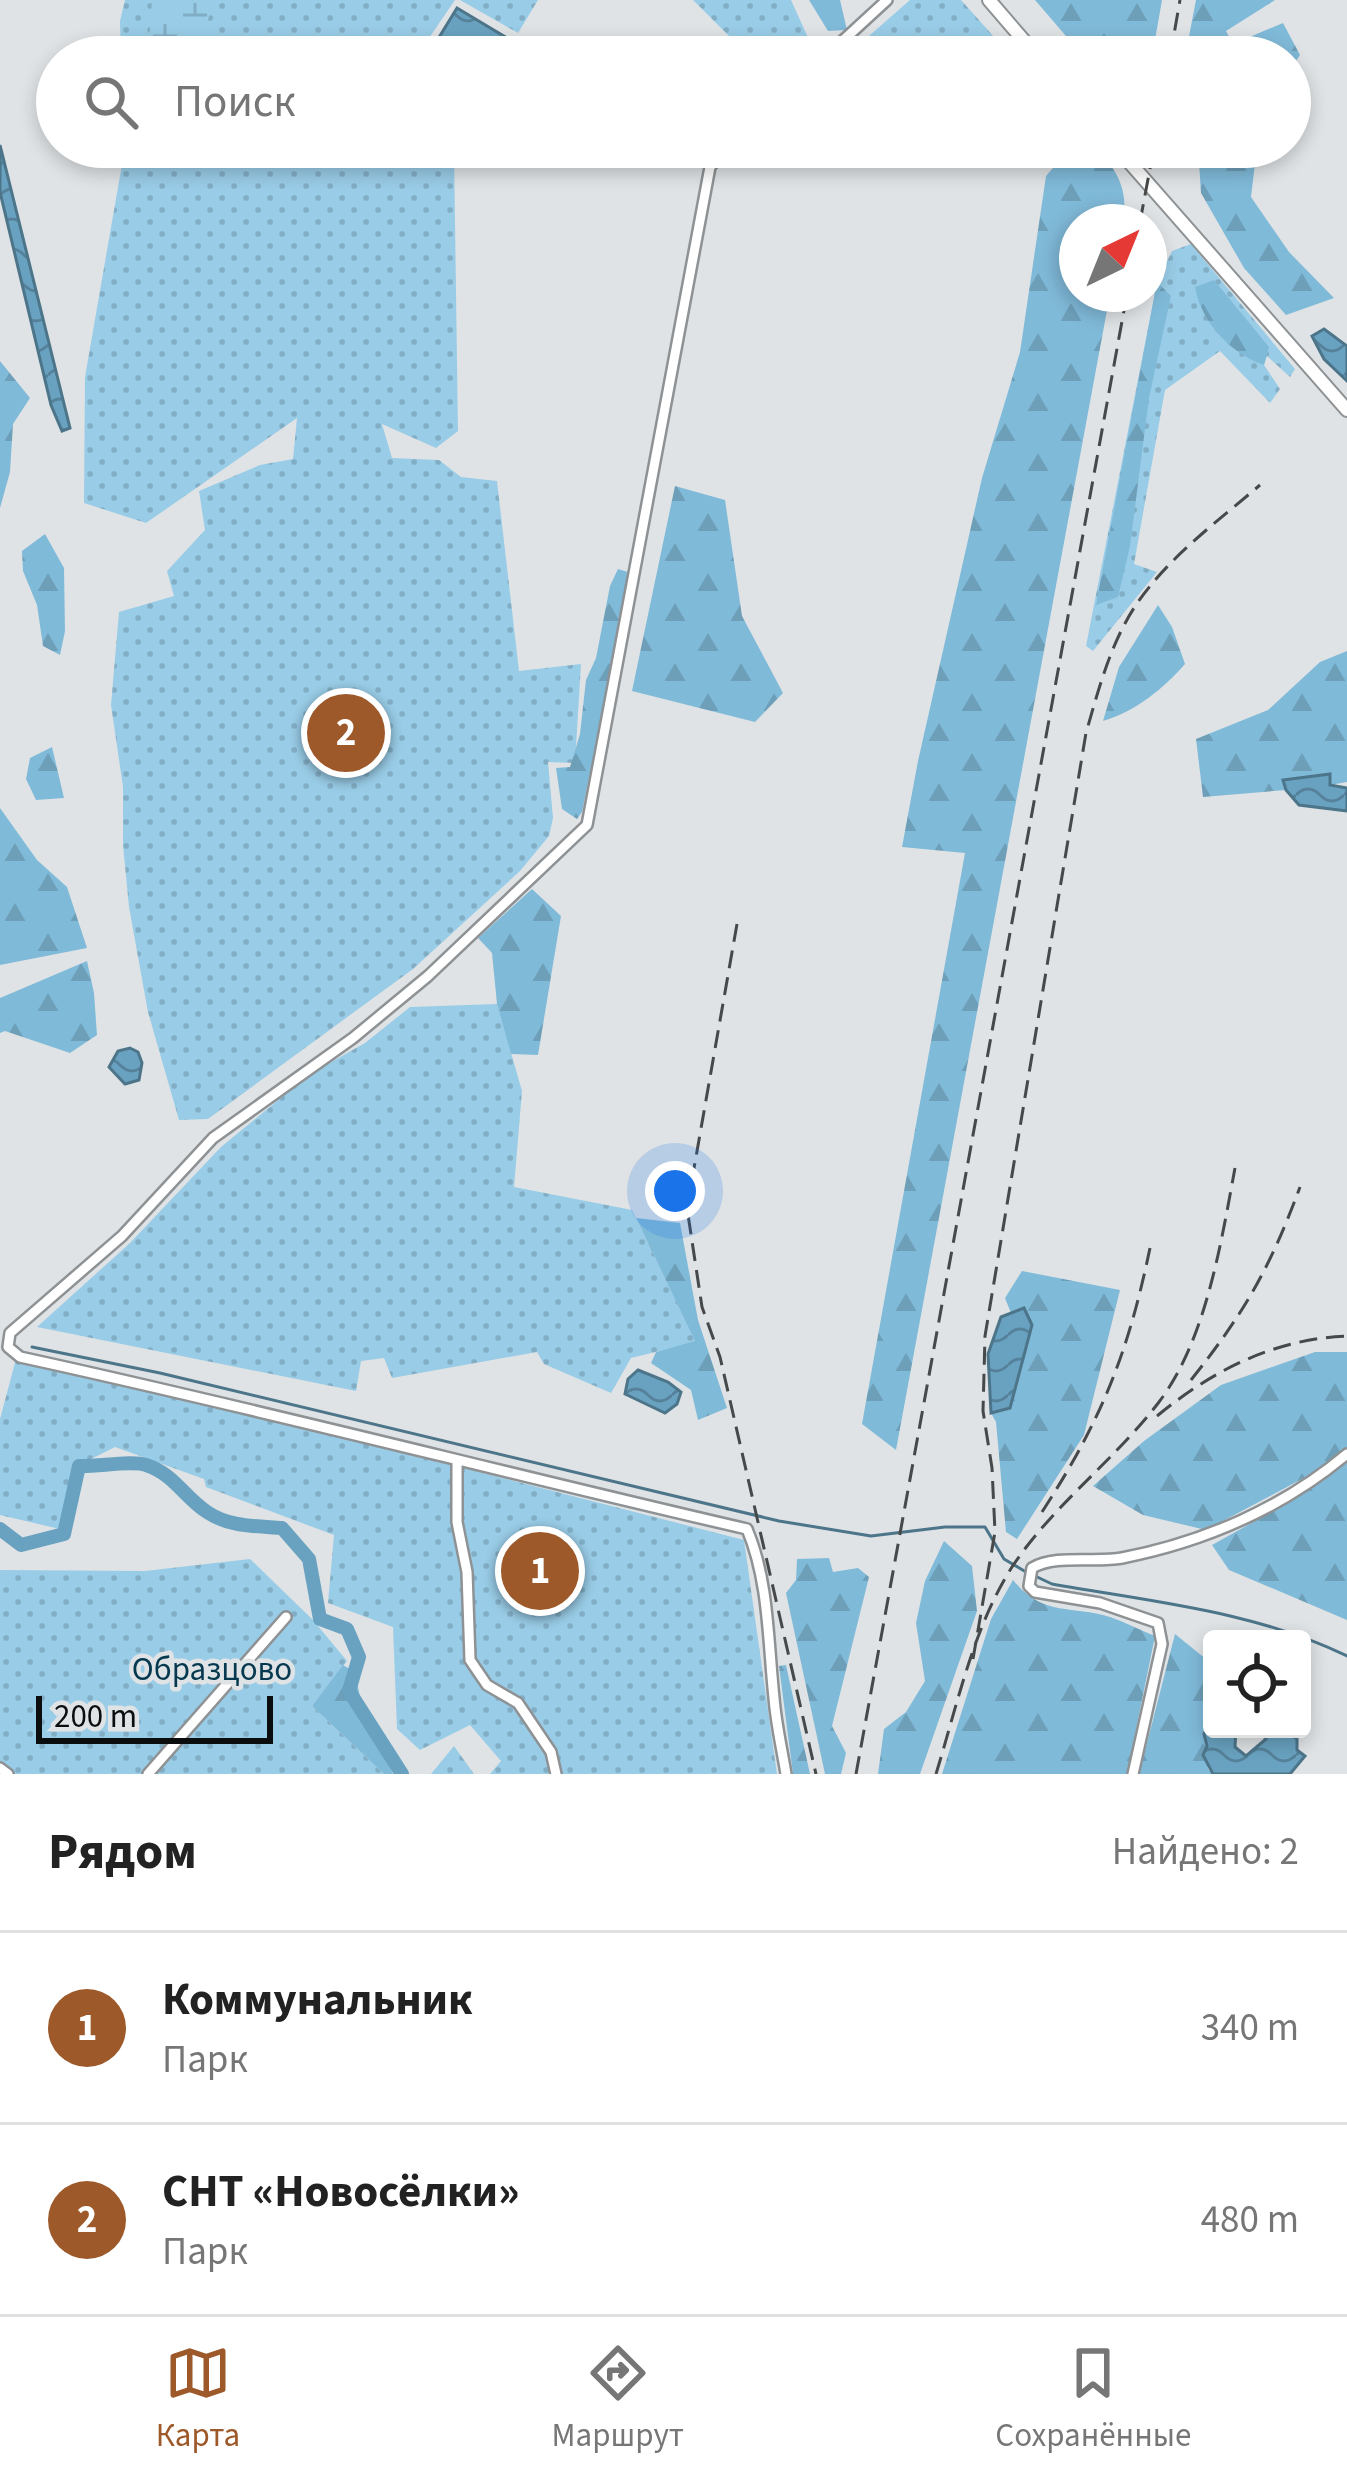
<!DOCTYPE html>
<html lang="ru">
<head>
<meta charset="utf-8">
<style>
	:root { --surface:#fff; --page:#f6f6f6; --text:#222; --muted:#767676; --line:#e0e0e0; --accent:#9d592a }
	body { margin:0; font-family:"Source Sans 3",sans-serif; background:var(--page); color:var(--text) }
	.controls { position:absolute; right:36px; bottom:36px; display:grid; overflow:hidden; border-radius:12px; box-shadow:0 6px 18px #0003 }
	.controls button { width:108px; height:108px; display:grid; place-items:center; padding:0; border:0; border-bottom:3px solid var(--line); background:var(--surface); color:var(--text); font:60px sans-serif }
	.compass { position:absolute; left:1059px; top:204px; width:108px; height:108px; border-radius:50%; background:var(--surface); box-shadow:0 6px 18px #0003; rotate:43deg }
	.scale { position:absolute; left:36px; bottom:30px; width:237px; box-sizing:border-box; padding-left:12px; border:6px solid #0b0c0d; border-top:0; font-size:33px; line-height:42px; white-space:nowrap; color:#0b0c0d; -webkit-text-stroke:9px #dfe3e5; paint-order:stroke }
	.you { position:absolute; left:675px; top:1191px; width:42px; height:42px; margin:-30px; border:9px solid #fff; border-radius:50%; background:#1a73e8; box-shadow:0 0 0 18px #1a73e833 }
	.badge { display:grid; place-items:center; width:78px; height:78px; border-radius:50%; background:var(--accent); color:#fff; font-size:39px; font-weight:700 }
	.pin { position:absolute; translate:-50% -50%; border:6px solid #fff; box-shadow:0 3px 12px #0006 }
	.list { margin:0; padding:0; list-style:none }
	h2 { display:flex; justify-content:space-between; align-items:center; height:156px; margin:0; padding:0 48px; font-size:51px }
	h2 small { font-size:39px; font-weight:400; color:var(--muted) }
	.list li { display:grid; grid-template-columns:78px 1fr auto; gap:36px; align-items:center; box-sizing:border-box; height:192px; padding:0 48px; border-top:3px solid var(--line) }
	.list b { display:block; font-size:45px; white-space:nowrap }
	.list p { margin:0; font-size:39px; white-space:nowrap; color:var(--muted) }
	.list em { font-size:39px; font-style:normal; color:var(--muted) }
	.icon { flex:none; width:66px; height:66px; fill:none; stroke:currentColor; stroke-width:2; stroke-linecap:round; stroke-linejoin:round }
	.map { position:relative; flex:none; width:1347px; height:1774px; overflow:hidden }
	.search { position:absolute; background:var(--surface); box-shadow:0 6px 18px #0003; left:36px; right:36px; top:36px; height:132px; display:flex; align-items:center; gap:30px; box-sizing:border-box; padding:0 42px; border-radius:66px; color:var(--muted); font-size:45px }
	.sheet { height:540px; background:var(--surface) }
	nav { display:flex; justify-content:space-around; align-items:center; box-sizing:border-box; height:168px; border-top:3px solid var(--line); background:var(--surface); font-size:33px; color:var(--muted) }
	nav a { display:grid; justify-items:center; gap:6px }
	nav .on { color:var(--accent) }
	.map>svg:first-child { display:block }
</style>
</head>
<body>
<div class="map">
<svg width="1347" height="1774" viewBox="0 0 1347 1774">
	<defs>
		<pattern id="grass-dots" width="8" height="8" patternUnits="userSpaceOnUse" patternTransform="scale(3)"><rect width="8" height="8" fill="#99cce7"/><path d="M2 2h.1M6 6h.1" fill="none" stroke="#82aec5" stroke-width="1.8" stroke-linecap="round"/></pattern>
		<pattern id="forest-firs" width="22" height="20" patternUnits="userSpaceOnUse" patternTransform="scale(3)"><rect width="22" height="20" fill="#80bad9"/><path d="M5 1l3.5 6h-7zM16 11l3.5 6h-7z" fill="#6d9fb9"/></pattern>
		<pattern id="wetland-marsh" width="20" height="14" patternUnits="userSpaceOnUse" patternTransform="scale(3)"><rect width="20" height="14" fill="#99cce7"/><path d="M1 5h8M5 5V1M11 12h8M15 12V8" fill="none" stroke="#82aec5"/></pattern>
		<pattern id="water-waves" width="16" height="10" patternUnits="userSpaceOnUse" patternTransform="scale(3)"><rect width="16" height="10" fill="#69a2c0"/><path d="M0 5q4-4 8 0t8 0" fill="none" stroke="#55829a"/></pattern>
	</defs>
	<rect width="100%" height="100%" fill="#dfe3e5"/>
	<!-- grass -->
	<path fill="url(#grass-dots)" d="M125,0H455L416,57H121L120,21Z
		M460,0H538L518,33Z
		M693,0H791L810,42L796,57H750Z
		M910,0H961L1012,57H845Z
		M125,147H449L454,151L458,431L436,448L382,424L392,458L439,460L461,477L497,481L519,671L581,664L575,763L548,762L553,818L549,836L520,871L413,969L208,1119L179,1120L148,1012L129,907L123,845V787L111,705L119,612L174,596L167,571L205,530L199,491L260,465L293,459L297,418L146,523L84,503L85,377Z
		M1191,244L1295,369L1290,377L1267,356L1264,365L1280,389L1270,403L1220,351L1165,390L1134,564L1157,572L1093,651L1086,646L1157,282L1172,251Z
		M497,1004L522,1091L514,1187L632,1210L696,1342L631,1358L611,1393L544,1364L537,1352L392,1378L384,1358L361,1361L356,1391L37,1327L130,1243L221,1147L310,1074L365,1043L410,1007Z
		M16,1359L229,1408L744,1540L777,1774H490L501,1761L470,1725L420,1750L397,1729L393,1627L328,1603L334,1535L206,1487L204,1479L115,1447L83,1463L64,1530L0,1515V1419Z
		M250,1559L313,1620L347,1661L312,1706L384,1774H15L0,1763V1570L145,1571Z
		M454,1746L474,1774H431Z"/>
	<!-- forest -->
	<path fill="url(#forest-firs)" d="M809,0H840L847,30L828,31Z
		M1035,0H1162L1152,57H1084Z
		M1196,0H1275L1226,31L1233,44L1283,23L1300,55L1290,70V57H1185Z
		M1071,147H1096C1117,170 1129,190 1123,222H1077V294H1110L896,1450L862,1424L965,853L902,847L918,761L982,478L1020,352L1046,176Z
		M1198,147H1257L1251,197L1289,252L1334,298L1286,315L1244,268L1201,193Z
		M1214,280L1269,347L1264,365C1231,354 1201,322 1195,287Z
		M1157,282L1171,296L1149,398L1130,546L1118,597L1096,605Z
		M0,361L30,398L13,424L10,472L0,508Z
		M675,486L725,500L742,616L783,693L755,722L632,691Z
		M45,534L64,568L65,631L60,655L43,646L37,605L23,571L22,551Z
		M618,569L631,573L582,812L577,819L562,809L556,768L570,767L580,734L586,680L596,658L610,586Z
		M1158,605L1172,627L1185,664C1163,689 1136,711 1103,721L1119,667Z
		M1347,651V782L1330,785V774L1284,780L1286,790L1203,797L1196,739L1268,710L1320,662Z
		M52,747L64,798L36,800L26,779L30,758Z
		M0,808L37,860L67,887L87,948L0,965Z
		M532,889L561,916L538,1055L511,1054L497,1004L492,953L478,938Z
		M87,961L94,993L97,1035L70,1053L5,1031L0,1033V998Z
		M636,1218L680,1223L698,1320L727,1408L698,1420L691,1390L651,1363L656,1352L695,1341Z
		M1022,1271L1120,1290L1084,1435L1017,1539L1006,1532L996,1422L991,1413L1010,1407L1032,1325L1024,1308L1011,1313L1005,1298Z
		M1315,1352H1347V1447L1317,1471L1206,1530L1143,1515L1093,1486L1144,1441L1221,1385Z
		M1347,1461V1620L1229,1570L1212,1545L1282,1506Z
		M944,1541L972,1566L977,1611L920,1774H878L884,1729L906,1712L925,1681L916,1623L925,1581Z
		M829,1558L833,1572L858,1568L869,1577L832,1726L846,1753L841,1774H825L786,1593L796,1580L797,1559Z
		M1013,1580C1043,1617 1071,1605 1110,1617C1125,1622 1140,1630 1155,1636L1127,1774H942L991,1619Z
		M1175,1634L1212,1664V1720L1205,1734L1208,1769L1213,1774H1139Z
		M343,1665L355,1672L360,1697L393,1774H384L312,1706Z
		M786,1665L810,1774H793L779,1666Z"/>
	<!-- wetland -->
	<path fill="url(#wetland-marsh)" d="M152,0H214C197,53 207,57 148,57Z"/>
	<!-- water -->
	<path fill="url(#water-waves)" stroke="#4d758a" stroke-width="3" d="M457,8L519,45L512,57H468L438,39Z
		M0,145L70,428L62,431L51,405L0,192Z
		M1324,329L1347,346V381L1324,359L1312,336Z
		M1330,774V785L1347,788V811L1299,805L1286,790L1283,780Z
		M130,1048L138,1052L142,1063L139,1080L125,1084L109,1067L118,1051Z
		M1024,1308L1032,1325L1010,1408L991,1413L988,1354L1001,1317Z
		M638,1370L668,1382L681,1392L677,1404L665,1413L625,1394L628,1379Z
		M1212,1720V1729H1236L1235,1747L1246,1756L1266,1739L1258,1729H1284L1297,1739V1750L1305,1756L1290,1774H1213L1203,1755L1207,1746L1204,1734Z"/>
	<g fill="none" stroke-linecap="round" stroke-linejoin="round">
		<!-- stream -->
		<path stroke="#4d758a" stroke-width="3" d="M555,48L565,57
			M32,1347L160,1373L779,1521L871,1536L945,1527H985L1004,1559L1026,1572
			M1035,1576L1052,1584C1153,1602 1254,1611 1347,1656"/>
		<!-- river -->
		<path stroke="#69a2c0" stroke-width="14" d="M0,1529L21,1545L64,1534L79,1466C97,1467 132,1460 146,1465C174,1474 184,1497 207,1512C229,1527 256,1526 282,1528L309,1559L320,1619L347,1629L359,1657L349,1691L402,1774"/>
		<!-- minor casing -->
		<g stroke="#8e9294" stroke-width="14">
			<path id="minor" d="M825,57L887,0
				M727,147L710,167L587,825L428,976L353,1038L213,1138L122,1236L10,1333L8,1347L20,1357C264,1410 504,1473 747,1529C769,1581 768,1642 774,1698C776,1724 782,1749 786,1774
				M457,1462V1522L467,1572L470,1660L487,1685L518,1703L551,1752L556,1774
				M0,1768L8,1774
				M148,1774L286,1617
				M1133,1774L1162,1644L1158,1623L1100,1603L1035,1592L1029,1586L1032,1568C1055,1554 1095,1563 1122,1558C1204,1542 1283,1508 1347,1454"/>
		</g>
		<!-- highway casing -->
		<g stroke="#8e9294" stroke-width="16">
			<path id="highway" d="M989,0L1038,57
				M1116,147L1347,410"/>
		</g>
		<!-- minor -->
		<use href="#minor" stroke="#fff" stroke-width="9"/>
		<!-- highway -->
		<use href="#highway" stroke="#fff" stroke-width="12"/>
		<!-- rail -->
		<path stroke="#464849" stroke-width="3" stroke-dasharray="18 9" stroke-linecap="butt" d="M1170,57L1180,0
			M1140,222L1154,147
			M737,924L687,1208L702,1307L720,1357L816,1774
			M1191,1380C1245,1312 1270,1268 1300,1187
			M1157,1416C1213,1370 1274,1339 1347,1336
			M1042,1512C1101,1421 1128,1354 1150,1248
			M973,1659L995,1532L992,1468L983,1411L985,1336L1086,733C1099,688 1111,641 1138,602C1170,556 1218,521 1260,485
			M856,1774L1127,294
			M936,1774C957,1706 973,1628 1012,1567C1052,1506 1115,1460 1159,1402C1206,1340 1221,1243 1235,1168"/>
	</g>
	<g text-anchor="middle" stroke-width="9" stroke-linejoin="round" paint-order="stroke">
		<!-- park labels -->
		<g font-size="33" fill="#06394f" stroke="#dfe3e5">
			<text x="212" y="1680">Образцово</text>
		</g>
	</g>
</svg>
<div class="controls">
<button><svg class="icon" aria-label="locate" viewBox="0 0 24 24"><circle cx="12" cy="12" r="6"/><path d="M12 2v4M12 18v4M2 12h4M18 12h4"/></svg></button>
</div>
<svg class="compass" viewBox="-18 -18 36 36"><path d="M0-13l5 13h-10z" fill="#e53935"/><path d="M0 13l5-13h-10z" fill="#767676"/></svg>
<div class="scale">200 m</div>
<div class="you"></div>
<div class="pin badge" style="left:540px;top:1571px">1</div>
<div class="pin badge" style="left:346px;top:733px">2</div>
<div class="search"><svg class="icon" aria-label="search" viewBox="0 0 24 24"><circle cx="10" cy="10" r="6"/><path d="M15 15l6 6"/></svg>Поиск</div>
</div>
<section class="sheet">
<h2>Рядом<small>Найдено: 2</small></h2>
<ul class="list">
<li><span class="badge">1</span><div><b>Коммунальник</b><p>Парк</p></div><em>340 m</em></li>
<li><span class="badge">2</span><div><b>СНТ «Новосёлки»</b><p>Парк</p></div><em>480 m</em></li>
</ul>
</section>
<nav>
<a class="on"><svg class="icon" aria-label="map" viewBox="0 0 24 24"><path d="M3 6l6-2 6 2 6-2v14l-6 2-6-2-6 2zM9 4v14M15 6v14"/></svg>Карта</a>
<a><svg class="icon" aria-label="directions" viewBox="0 0 24 24"><path d="M12 3l9 9-9 9-9-9zM9 14v-3h6M13 9l2 2-2 2"/></svg>Маршрут</a>
<a><svg class="icon" aria-label="saved" viewBox="0 0 24 24"><path d="M7 4h10v16l-5-4-5 4z"/></svg>Сохранённые</a>
</nav>
</body>
</html>
